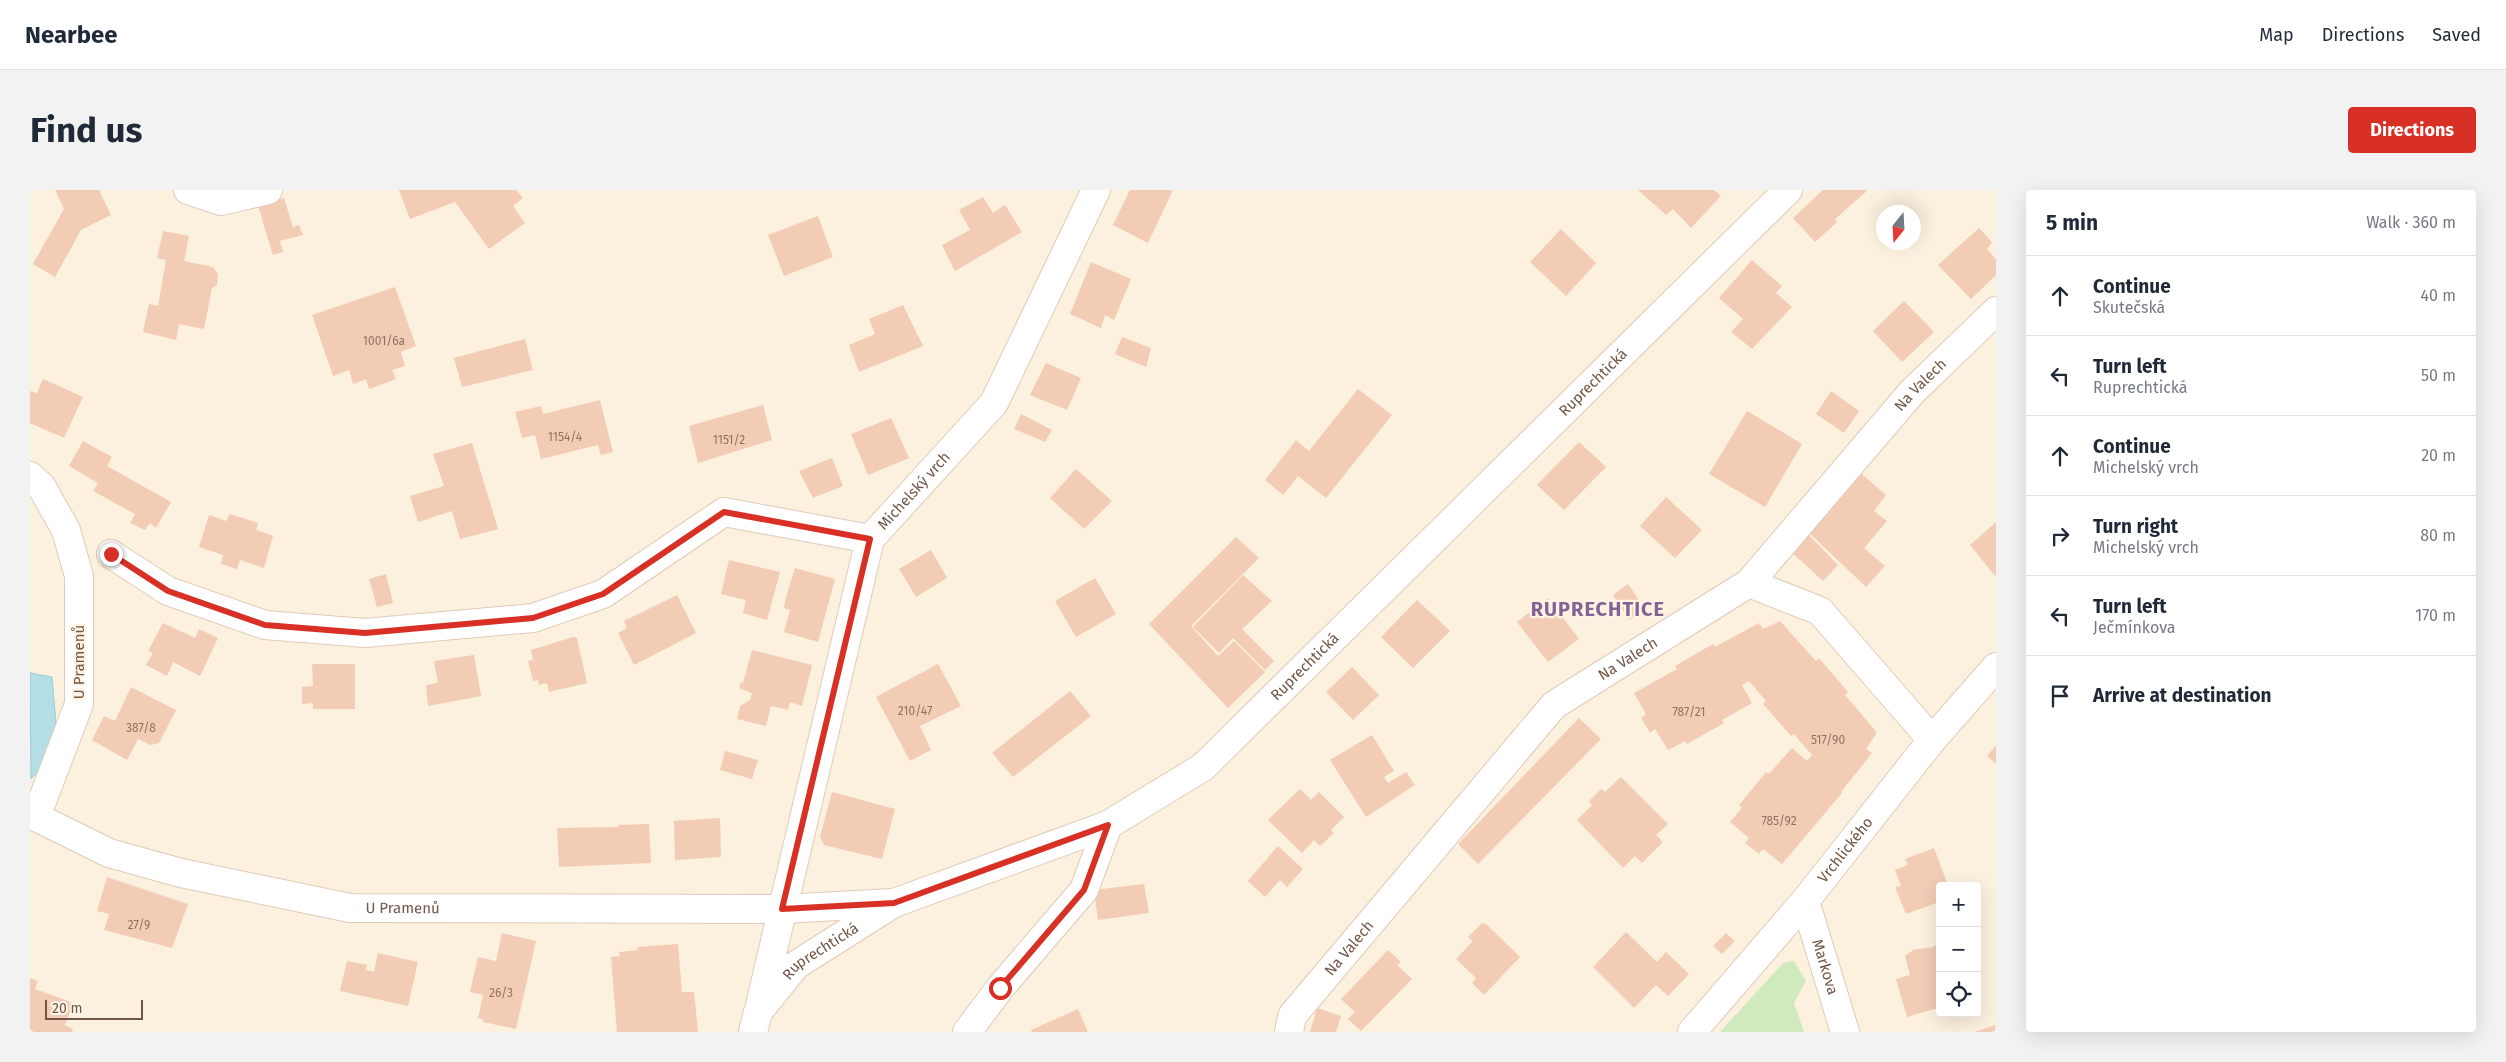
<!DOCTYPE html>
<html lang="en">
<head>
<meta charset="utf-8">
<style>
	:root { --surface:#fff; --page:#f2f2f3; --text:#1f2937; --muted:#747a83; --line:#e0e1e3; --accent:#d93025 }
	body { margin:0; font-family:"Fira Sans",sans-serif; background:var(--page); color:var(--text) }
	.controls { position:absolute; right:15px; bottom:15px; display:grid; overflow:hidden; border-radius:5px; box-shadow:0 5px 20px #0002 }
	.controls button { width:45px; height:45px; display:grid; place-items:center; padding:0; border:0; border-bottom:1px solid var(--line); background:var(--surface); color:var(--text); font:25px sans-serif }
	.compass { position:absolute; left:1846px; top:15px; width:45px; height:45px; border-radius:50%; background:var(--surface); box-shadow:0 5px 20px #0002; rotate:198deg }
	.scale { position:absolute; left:15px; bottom:12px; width:98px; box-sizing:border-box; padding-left:5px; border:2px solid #715546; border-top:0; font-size:14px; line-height:18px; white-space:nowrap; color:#715546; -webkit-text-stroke:4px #fff4e4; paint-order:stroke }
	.stop { position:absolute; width:15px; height:15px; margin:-11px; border:4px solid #d93025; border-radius:50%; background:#fff }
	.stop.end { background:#d93025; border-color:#fff; box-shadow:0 1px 5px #0008 }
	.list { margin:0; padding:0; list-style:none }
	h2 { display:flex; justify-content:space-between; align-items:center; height:65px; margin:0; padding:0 20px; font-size:21px }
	h2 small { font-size:16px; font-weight:400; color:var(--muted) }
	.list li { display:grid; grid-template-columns:32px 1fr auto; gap:15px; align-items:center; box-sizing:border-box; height:80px; padding:0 20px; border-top:1px solid var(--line) }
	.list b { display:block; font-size:19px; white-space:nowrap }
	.list p { margin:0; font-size:16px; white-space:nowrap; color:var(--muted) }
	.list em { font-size:16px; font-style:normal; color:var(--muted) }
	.icon { flex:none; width:28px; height:28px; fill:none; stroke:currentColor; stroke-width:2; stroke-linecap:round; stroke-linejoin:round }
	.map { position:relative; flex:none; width:1966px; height:842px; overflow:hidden; border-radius:5px }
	header { display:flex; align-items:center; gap:30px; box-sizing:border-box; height:70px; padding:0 25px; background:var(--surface); border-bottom:1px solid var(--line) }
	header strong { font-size:24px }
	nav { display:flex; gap:28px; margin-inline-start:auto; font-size:18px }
	.intro { display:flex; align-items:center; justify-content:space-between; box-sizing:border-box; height:120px; padding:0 30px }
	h1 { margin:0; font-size:35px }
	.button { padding:12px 22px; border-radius:5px; background:var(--accent); color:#fff; font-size:18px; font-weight:700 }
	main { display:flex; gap:30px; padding:0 30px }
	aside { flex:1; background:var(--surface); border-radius:5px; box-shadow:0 5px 20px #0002 }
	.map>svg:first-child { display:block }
</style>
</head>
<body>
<header>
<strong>Nearbee</strong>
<nav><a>Map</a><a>Directions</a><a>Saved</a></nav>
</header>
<div class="intro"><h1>Find us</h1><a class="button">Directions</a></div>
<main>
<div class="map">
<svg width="1966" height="842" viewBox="0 0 1966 842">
	<rect width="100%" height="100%" fill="#fcf0de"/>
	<!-- green -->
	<path fill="#d0e9bd" d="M1764,771L1776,791L1764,813L1774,842H1690L1753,773Z"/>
	<!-- water -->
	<path fill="#b3dee5" stroke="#99ced7" d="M0,483L22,487L26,533L10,579L1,589Z"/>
	<!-- building -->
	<path fill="#f2ccb5" d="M25,0H69L81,25L51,40L25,87L3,74L34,19Z
		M369,0H486L493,8L483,16L495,33L459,59L425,12L380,29Z
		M1100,0H1143L1118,53L1083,35Z
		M1608,0H1684L1691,6L1661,38L1643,19L1636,25Z
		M1793,0H1838L1805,29L1807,32L1785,52L1763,28Z
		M953,7L963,23L975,15L992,42L925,81L912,55L940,40L929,20Z
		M254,8L263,37L269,35L273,45L250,51L253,62L243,65L228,16Z
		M788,26L803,67L754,86L738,45Z
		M1949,38L1962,52L1957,59L1966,69V85L1941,109L1908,75Z
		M1531,39L1566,73L1536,106L1500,72Z
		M133,41L159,46L154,71L183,77L188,84L187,95L182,98L174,139L149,134L146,150L113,142L119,114L128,116L136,70L127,68Z
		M1722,70L1752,96L1746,103L1762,117L1722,159L1701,142L1713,129L1689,108Z
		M1061,72L1101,89L1084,130L1075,125L1071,138L1040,124Z
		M365,97L386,156L371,162L375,176L362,180L366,189L339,199L336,189L323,194L319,180L303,186L282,125Z
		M1874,111L1904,142L1872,172L1843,141Z
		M873,115L893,156L829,182L819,155L845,144L839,129Z
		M1092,147L1121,158L1116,177L1085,164Z
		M495,149L503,180L432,197L424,168Z
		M1016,173L1051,188L1037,220L1000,205Z
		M13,189L53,207L34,248L0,233V201L7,203Z
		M1328,199L1362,225L1296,308L1268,286L1253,305L1235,290L1266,250L1279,261Z
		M1801,201L1829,221L1814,243L1786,224Z
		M570,210L583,262L571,265L568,255L511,269L505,245L492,248L485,222L511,216L513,224Z
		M733,215L742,250L668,273L659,236Z
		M1717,221L1772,254L1735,317L1679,284Z
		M991,224L1022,240L1015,252L984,239Z
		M861,228L879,268L838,285L821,244Z
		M53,251L82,267L77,276L141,312L126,338L120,333L115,340L100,333L105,324L63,301L68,293L39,276Z
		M1549,252L1576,277L1534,320L1507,295Z
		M442,253L468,339L430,349L422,321L388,332L380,306L414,296L403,264Z
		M802,268L813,296L783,308L769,281Z
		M1046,279L1082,311L1054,339L1020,308Z
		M1826,279L1856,305L1844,321L1857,331L1834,358L1855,376L1836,397L1774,338Z
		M1636,307L1672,340L1645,368L1610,336Z
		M200,324L228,333L226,340L243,346L234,378L210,370L207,379L191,374L193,365L169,357L179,325L196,331Z
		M1966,332V387L1940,355Z
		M1773,339L1808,375L1793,391L1757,358Z
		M1206,347L1229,368L1161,436L1188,466L1204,451L1235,482L1198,518L1119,434Z
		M901,360L917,388L886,407L869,379Z
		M699,370L750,382L737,430L713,423L716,410L691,404Z
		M765,378L805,389L788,452L754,442L760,420L754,418L756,407Z
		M356,384L363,413L347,417L339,389Z
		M1213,385L1242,411L1212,439L1244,471L1235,480L1203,448L1189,463L1163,437Z
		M1065,388L1086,424L1046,447L1025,411Z
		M1598,394L1615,419L1599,430L1583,405Z
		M647,405L666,443L604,475L588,443L597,438L594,431Z
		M1518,408L1549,449L1518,472L1487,432Z
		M1387,410L1420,441L1383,478L1351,447Z
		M1750,431L1786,471L1789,468L1818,502L1815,505L1845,540L1846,544L1836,559L1842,563L1811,602L1812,603L1752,674L1733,659L1729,664L1715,653L1719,648L1700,632L1712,618L1709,615L1736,582L1739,584L1762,558L1777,571L1782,565L1764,544L1761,546L1733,514L1736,511L1719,491L1712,495L1722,513L1692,530L1694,533L1657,554L1655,551L1638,560L1625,539L1620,543L1611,528L1616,524L1604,503L1647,479L1645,476L1683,454L1685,457L1729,433L1733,439Z
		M133,433L165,448L169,439L188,448L170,486L143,472L137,486L116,475L123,463L118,461Z
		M543,447L547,448L557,493L519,502L517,493L509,495L508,490L503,491L498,471L503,470L501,460Z
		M722,460L782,475L772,516L760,512L758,520L741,516L736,536L707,529L710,516L720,510L722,503L709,498L711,492L713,493Z
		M444,465L451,506L398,516L396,495L408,493L404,471Z
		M282,474H325V519H283V513L272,514V497L283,496Z
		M908,474L931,516L890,536L901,560L880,571L846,507Z
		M1322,477L1349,505L1323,530L1296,502Z
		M101,497L146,520L129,553L121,555L108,549L97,570L62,550L74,526L85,531Z
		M1040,501L1061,526L983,587L962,563Z
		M1549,528L1571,549L1448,674L1428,654Z
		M1342,545L1364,581L1354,587L1358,593L1376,582L1385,595L1336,627L1300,570Z
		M1966,555V574L1957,566Z
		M695,561L728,570L722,589L690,580Z
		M1591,587L1638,634L1626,645L1633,652L1612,673L1605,666L1593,678L1547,630L1562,615L1559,611L1571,599L1575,602Z
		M1270,599L1281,610L1289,602L1314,627L1301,640L1304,643L1290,656L1284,650L1272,663L1238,630Z
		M802,602L865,619L852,669L794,655L790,647Z
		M690,628L691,667L645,670L644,631Z
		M619,634L621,673L529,677L527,638L588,637V635Z
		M1248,656L1273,679L1257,697L1250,690L1235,707L1218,691Z
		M1904,658L1918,696H1910V703L1906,704L1909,712L1876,724L1865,697L1871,696L1865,680L1878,675L1875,669Z
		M77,687L158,714L142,758L74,740L79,724L67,721Z
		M1114,694L1119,723L1068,730L1064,700Z
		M1452,733L1457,735L1490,767L1454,805L1442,793L1446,788L1426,769L1443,751L1438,747Z
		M1596,742L1627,772L1636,762L1659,784L1638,806L1626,795L1604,818L1563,777Z
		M472,743L506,751L486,839L453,832V829L448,828L453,805L440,802L448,767L466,771Z
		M1696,743L1705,751L1692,764L1683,756Z
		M1910,752V820L1904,819L1877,827L1866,789L1880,785L1875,766L1883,760L1903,757Z
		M648,754L652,802H664L668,842H587L581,767L590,766L589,762L608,760L607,757Z
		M1358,760L1371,772L1367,775L1382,789L1331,841L1318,829L1325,822L1311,809Z
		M348,763L388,772L378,816L310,801L317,771L337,775L336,780L344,782Z
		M0,788L8,791L5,799L43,813L35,835L43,839L42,842H0Z
		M1287,818L1311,826L1306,842H1280Z
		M1048,819L1058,842H1002L1001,840Z
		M1965,835L1966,842H1945Z"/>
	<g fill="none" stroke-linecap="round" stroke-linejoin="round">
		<!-- street casing -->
		<g stroke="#e0cbba" stroke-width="30">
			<g id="street">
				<path d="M158,0L191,11L238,0"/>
				<path d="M0,286L11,296L36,340L49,386V514L6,627"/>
				<path d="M81,364L138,401L235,435L335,443L503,428L573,404L694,322L840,349"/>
				<path d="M1719,393L1790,421L1902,550"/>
				<path id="s1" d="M0,624L79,663L151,683L320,718L752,719L863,713"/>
				<path id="s2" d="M1775,711L1815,842"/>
				<path id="s3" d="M730,815L840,349L964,213L1066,0"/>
				<path id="s4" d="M723,842L728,822L766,775L864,713L1078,635L1173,577L1758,0"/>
				<path d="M937,842L970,798L1054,700L1078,635"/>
				<path id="s5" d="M1259,842L1262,826L1524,515L1719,393L1882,202L1966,121"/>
				<path id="s6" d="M1662,842L1775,711L1902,550L1966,477"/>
			</g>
		</g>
		<!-- street -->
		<use href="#street" stroke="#fff" stroke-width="28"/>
	</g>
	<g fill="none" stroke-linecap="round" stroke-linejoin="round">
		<!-- route -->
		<path stroke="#d93025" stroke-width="6" d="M81,364L138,401L235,435L335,443L503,428L573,404L694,322L840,349L752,719L864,713L1078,635L1054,700L970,798"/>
	</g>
	<g text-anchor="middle" stroke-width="4.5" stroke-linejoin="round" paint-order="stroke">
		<!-- number labels -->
		<g font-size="12" fill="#917362">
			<text x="354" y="155">1001/6a</text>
			<text x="535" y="251">1154/4</text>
			<text x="699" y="254">1151/2</text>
			<text x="885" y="525">210/47</text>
			<text x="1659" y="526">787/21</text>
			<text x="111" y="542">387/8</text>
			<text x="1798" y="554">517/90</text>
			<text x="1749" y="635">785/92</text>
			<text x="109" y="739">27/9</text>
			<text x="471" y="807">26/3</text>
		</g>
		<!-- street labels -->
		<g font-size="15" fill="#715546" stroke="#fff4e4">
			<text dy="5" stroke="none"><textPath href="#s4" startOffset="1084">Ruprechtická</textPath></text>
			<text dy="5" stroke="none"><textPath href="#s5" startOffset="915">Na Valech</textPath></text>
			<text dy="5" stroke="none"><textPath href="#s3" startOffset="544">Michelský vrch</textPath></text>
			<text dy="5" stroke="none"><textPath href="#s5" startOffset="510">Na Valech</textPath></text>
			<text transform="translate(49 472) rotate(-90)" y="5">U Pramenů</text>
			<text dy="5" stroke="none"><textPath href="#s4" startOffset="679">Ruprechtická</textPath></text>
			<text dy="5" stroke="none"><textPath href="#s6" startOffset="238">Vrchlického</textPath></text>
			<text dy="5" stroke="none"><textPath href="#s1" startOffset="388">U Pramenů</textPath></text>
			<text dy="5" stroke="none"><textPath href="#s5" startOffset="105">Na Valech</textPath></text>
			<text dy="5" stroke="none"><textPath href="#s4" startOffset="109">Ruprechtická</textPath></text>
			<text dy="5" stroke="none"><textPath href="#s2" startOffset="69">Markova</textPath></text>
		</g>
		<!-- district labels -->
		<g font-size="20" font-weight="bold" letter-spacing="1" fill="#836295" stroke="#fff4e4">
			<text x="1568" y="426">RUPRECHTICE</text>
		</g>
	</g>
</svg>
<div class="controls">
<button>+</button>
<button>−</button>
<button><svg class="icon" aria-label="locate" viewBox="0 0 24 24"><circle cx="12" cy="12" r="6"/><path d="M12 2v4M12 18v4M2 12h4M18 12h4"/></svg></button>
</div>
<svg class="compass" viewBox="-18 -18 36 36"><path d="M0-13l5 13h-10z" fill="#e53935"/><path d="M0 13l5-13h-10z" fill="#747a83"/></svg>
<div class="scale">20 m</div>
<div class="stop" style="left:970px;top:798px"></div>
<div class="stop end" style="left:81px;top:364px"></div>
</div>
<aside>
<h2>5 min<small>Walk · 360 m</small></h2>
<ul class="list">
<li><svg class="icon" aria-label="ahead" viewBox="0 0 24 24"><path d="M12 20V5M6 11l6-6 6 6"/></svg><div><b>Continue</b><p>Skutečská</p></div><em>40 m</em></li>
<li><svg class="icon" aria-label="left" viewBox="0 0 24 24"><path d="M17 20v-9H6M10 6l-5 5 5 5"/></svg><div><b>Turn left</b><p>Ruprechtická</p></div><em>50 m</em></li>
<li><svg class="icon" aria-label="ahead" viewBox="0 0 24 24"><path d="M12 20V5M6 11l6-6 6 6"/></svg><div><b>Continue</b><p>Michelský vrch</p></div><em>20 m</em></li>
<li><svg class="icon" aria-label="right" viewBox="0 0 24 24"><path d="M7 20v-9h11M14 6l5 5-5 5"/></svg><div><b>Turn right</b><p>Michelský vrch</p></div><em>80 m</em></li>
<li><svg class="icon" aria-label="left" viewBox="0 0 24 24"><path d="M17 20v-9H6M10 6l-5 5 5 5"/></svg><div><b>Turn left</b><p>Ječmínkova</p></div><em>170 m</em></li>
<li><svg class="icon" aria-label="arrive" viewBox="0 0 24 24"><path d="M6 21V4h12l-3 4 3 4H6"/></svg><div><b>Arrive at destination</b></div></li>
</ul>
</aside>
</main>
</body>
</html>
